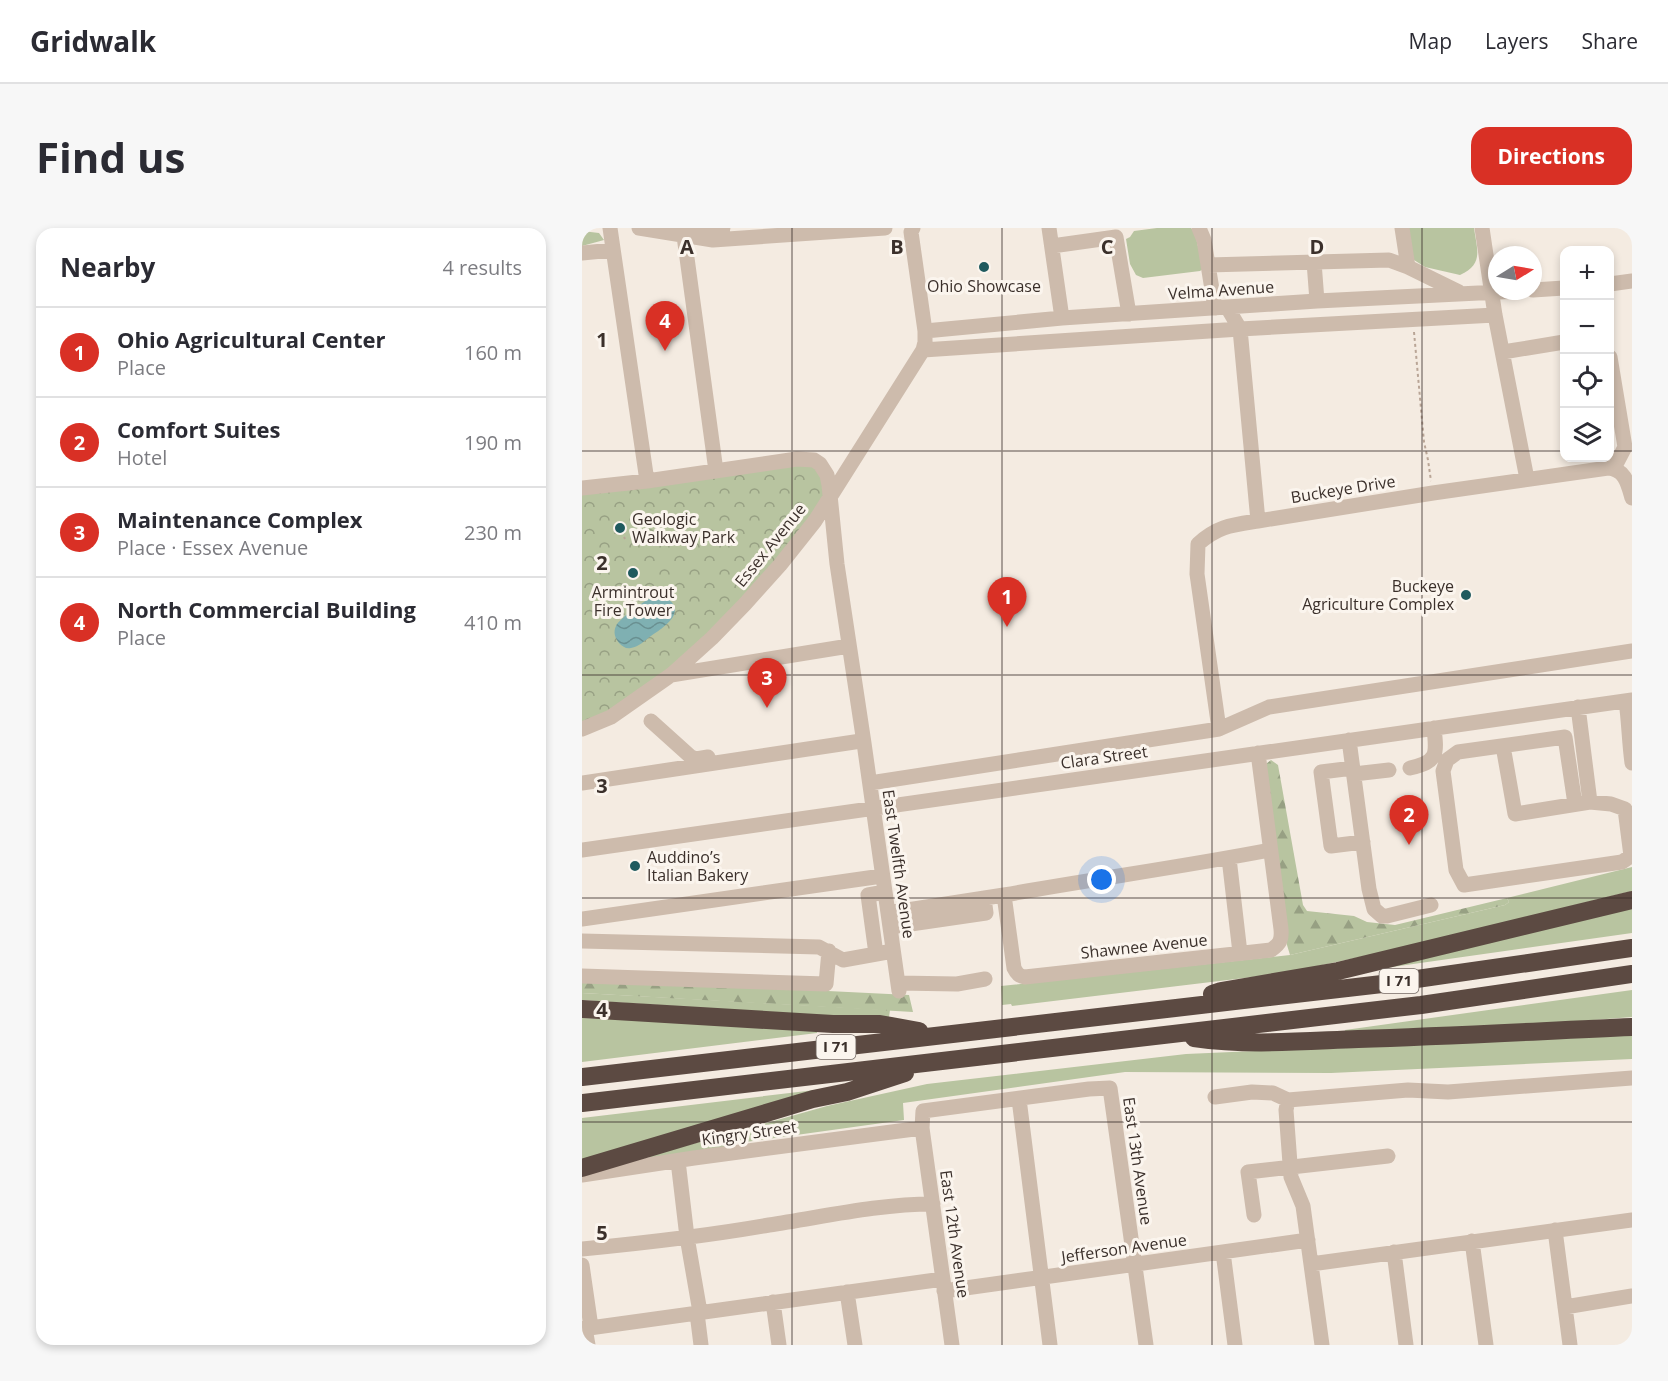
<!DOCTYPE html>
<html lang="en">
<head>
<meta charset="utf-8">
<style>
	:root { --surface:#fff; --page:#f7f7f7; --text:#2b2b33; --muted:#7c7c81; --line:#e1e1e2; --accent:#d93025 }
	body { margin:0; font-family:"Open Sans",sans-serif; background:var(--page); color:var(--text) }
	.controls { position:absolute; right:18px; top:18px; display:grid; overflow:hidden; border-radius:12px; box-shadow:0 3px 9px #0003 }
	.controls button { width:54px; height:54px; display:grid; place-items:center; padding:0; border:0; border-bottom:2px solid var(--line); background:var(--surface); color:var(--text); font:30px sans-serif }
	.compass { position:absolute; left:906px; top:18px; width:54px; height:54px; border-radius:50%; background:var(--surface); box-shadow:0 3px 9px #0003; rotate:79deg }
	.you { position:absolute; left:520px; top:652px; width:21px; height:21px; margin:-15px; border:4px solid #fff; border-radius:50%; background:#1a73e8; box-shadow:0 0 0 9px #1a73e833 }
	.badge { display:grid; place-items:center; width:39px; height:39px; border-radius:50%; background:var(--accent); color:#fff; font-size:20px; font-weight:700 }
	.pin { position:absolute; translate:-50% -50px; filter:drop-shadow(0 2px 3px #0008) }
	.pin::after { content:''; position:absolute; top:32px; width:21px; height:18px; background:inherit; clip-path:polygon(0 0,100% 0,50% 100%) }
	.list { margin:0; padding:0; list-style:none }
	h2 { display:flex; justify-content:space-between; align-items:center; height:78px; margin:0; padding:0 24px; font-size:26px }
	h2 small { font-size:20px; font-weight:400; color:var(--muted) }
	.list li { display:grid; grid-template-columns:39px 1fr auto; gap:18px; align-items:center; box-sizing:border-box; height:90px; padding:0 24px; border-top:2px solid var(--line) }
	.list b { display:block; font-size:22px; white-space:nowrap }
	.list p { margin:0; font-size:20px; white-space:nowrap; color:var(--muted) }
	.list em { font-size:20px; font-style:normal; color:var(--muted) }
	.icon { flex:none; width:33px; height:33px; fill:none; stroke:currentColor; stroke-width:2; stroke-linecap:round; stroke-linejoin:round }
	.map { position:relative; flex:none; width:1050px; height:1117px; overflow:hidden; border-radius:18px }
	header { display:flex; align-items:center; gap:36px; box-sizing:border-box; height:84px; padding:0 30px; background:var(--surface); border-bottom:2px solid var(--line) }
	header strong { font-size:28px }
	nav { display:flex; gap:33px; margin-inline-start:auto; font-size:21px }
	.intro { display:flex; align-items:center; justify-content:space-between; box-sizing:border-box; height:144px; padding:0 36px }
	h1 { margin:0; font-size:42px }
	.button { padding:15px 27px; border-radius:18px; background:var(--accent); color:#fff; font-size:21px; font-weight:700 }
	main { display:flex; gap:36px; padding:0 36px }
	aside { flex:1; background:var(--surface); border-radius:18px; box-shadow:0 3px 9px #0003 }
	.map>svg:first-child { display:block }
</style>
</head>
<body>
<header>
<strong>Gridwalk</strong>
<nav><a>Map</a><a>Layers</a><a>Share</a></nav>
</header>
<div class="intro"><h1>Find us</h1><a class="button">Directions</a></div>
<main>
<aside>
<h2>Nearby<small>4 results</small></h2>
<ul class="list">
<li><span class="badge">1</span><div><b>Ohio Agricultural Center</b><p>Place</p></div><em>160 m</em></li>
<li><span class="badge">2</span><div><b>Comfort Suites</b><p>Hotel</p></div><em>190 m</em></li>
<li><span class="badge">3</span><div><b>Maintenance Complex</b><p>Place · Essex Avenue</p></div><em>230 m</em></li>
<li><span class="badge">4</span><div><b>North Commercial Building</b><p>Place</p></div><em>410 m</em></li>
</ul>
</aside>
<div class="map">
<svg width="1050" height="1117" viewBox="0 0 1050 1117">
	<defs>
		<pattern id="forest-firs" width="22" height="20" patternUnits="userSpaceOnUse" patternTransform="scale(1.5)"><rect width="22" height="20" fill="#b8c4a0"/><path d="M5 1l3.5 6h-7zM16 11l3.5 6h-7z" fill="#97a083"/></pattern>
		<pattern id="park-crowns" width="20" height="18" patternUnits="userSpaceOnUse" patternTransform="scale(1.5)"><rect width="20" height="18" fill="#b8c4a0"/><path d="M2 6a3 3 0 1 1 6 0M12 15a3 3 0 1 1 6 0" fill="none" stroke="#97a083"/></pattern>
		<pattern id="water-waves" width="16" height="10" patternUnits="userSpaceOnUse" patternTransform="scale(1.5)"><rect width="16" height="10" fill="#7fb0b2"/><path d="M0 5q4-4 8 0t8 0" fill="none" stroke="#699091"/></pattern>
	</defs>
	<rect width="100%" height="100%" fill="#f4ebe1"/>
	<!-- grass -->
	<path fill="#b8c4a0" d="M575,0H609L613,5L621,41L618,43L561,50L554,47L548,36L544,11L548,9L552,3Z
		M825,0H892C895,22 902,36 878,47L843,39L832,32Z
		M0,3L17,5L22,12L0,18Z
		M1050,639V663L815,721L731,739L679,748L430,778L429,776L420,777L419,758L708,727L923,677L927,674L925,670Z
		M1050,677V705L782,743Z
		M1050,762V789L922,799L764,805L763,802Z
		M0,765L308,782L307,789H258L0,772Z
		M0,790L103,793L235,802V805L0,834Z
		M1050,807V831L749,845L543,844L321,875L322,892L156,915L145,920L67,932V928L245,878L345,856L604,826Z
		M233,862L0,933V890Z"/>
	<!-- forest -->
	<path fill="url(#forest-firs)" d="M689,532L696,537L721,677L725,683L772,688L785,694L813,697L925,670L927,674L923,677L708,727L705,717L684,536Z
		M0,751L327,767L331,784L0,765Z"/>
	<!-- park -->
	<path fill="url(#park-crowns)" d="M232,232L248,268L130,410L0,501V260Z"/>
	<!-- water -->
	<path fill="url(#water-waves)" d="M80,367C108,382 84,398 69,408C63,412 57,419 49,420C44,421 41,419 37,415C33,410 31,404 34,398C37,391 63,372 71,369C72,369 79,368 80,367Z"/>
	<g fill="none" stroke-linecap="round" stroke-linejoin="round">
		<!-- path -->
		<path stroke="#b9a596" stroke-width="2" stroke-dasharray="3 3" stroke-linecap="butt" d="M832,104L842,214L846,232L849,253
			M42,309L43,311"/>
		<!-- minor -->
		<path stroke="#cdbbac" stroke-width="15" d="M28,0L65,253
			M57,0L131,12L303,0
			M102,0H141
			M467,0L480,90
			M617,0L622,12L633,80
			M820,0L826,39L877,64
			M900,0L913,87L945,251
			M102,8L134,243
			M470,18L534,9L547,86
			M0,25L31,22
			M732,34L735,73
			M626,37L807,32L826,39
			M1028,56L1050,53
			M951,62L982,60
			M645,79L658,101L676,293L851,265L1026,240C1043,241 1046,256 1050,270
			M343,103L480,90L735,73L937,63
			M341,122L658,101L913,87
			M921,124L982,114
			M1028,129L1043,219L1032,240
			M0,260L65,253L215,231L232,232L238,236L245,247L247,257L255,336L282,515L317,763
			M89,447L267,418
			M1044,473C1047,494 1047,513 1050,535
			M996,479L1008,574
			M69,493L109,529L114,531L126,529
			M0,501L29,489L89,447L130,410L163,376L198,337L233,293L341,122L343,114V103L329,4L331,0
			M637,501L615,346L616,316C636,298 650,297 676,293
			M767,512L787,661L792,681L800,688H805L849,677
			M921,518L933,586L1008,574L1029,576L1043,581L1049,628L1040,634L882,657L874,642L861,543L865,532L876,524L983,509L993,576
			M771,540L739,544L749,618L781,614
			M828,540C856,534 855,526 852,500
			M772,546L807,542
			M0,555L279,513L282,515
			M288,555L637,501L687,479L1050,423
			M0,622L1050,472
			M647,630L658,725
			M422,667C511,651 600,639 688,622
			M306,685L422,667L432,740C435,746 437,748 443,749L689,722C698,716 700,712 699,701L676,525
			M0,691L300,648
			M308,699L404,685L402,670
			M0,713L237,719L261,732L311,723
			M294,726L286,667L303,664
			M0,748L244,756L247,723
			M316,755L375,756L403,751
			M633,869L670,864L691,865L706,872
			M437,871L468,1117
			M96,933L105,1009L118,1084
			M0,947L112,930L340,900
			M672,987L666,944L806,928
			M973,1002L988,1117
			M890,1013L904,1117
			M0,1021C62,1015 125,1008 187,997C241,989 296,976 351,976
			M641,1024L653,1117
			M812,1024L824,1117
			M729,1036L1050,992
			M0,1037L9,1099
			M362,1063L726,1012
			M265,1064L273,1117
			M191,1074L197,1117
			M983,1079L1050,1068
			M115,1085L119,1117
			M3,1100L6,1117
			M0,1101L361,1051
			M370,1117L340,900L341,883L507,861L528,860L564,1117
			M740,1117L721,978L709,949L704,882L706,872L826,862L866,864L1050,850"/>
		<!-- highway -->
		<path stroke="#5c4a42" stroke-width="18" d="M630,766L639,763L756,743L1050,672
			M0,781L251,796H298L337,803
			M612,810C666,818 722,813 776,811C868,808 959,803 1050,799
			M0,849L800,756L1050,720
			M0,875L839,777L1050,746
			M0,940L231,871L265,864L323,845"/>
	</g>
	<!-- grid -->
	<path fill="none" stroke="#3b302b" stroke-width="1.5" stroke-opacity="0.55" d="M210,0V1117M420,0V1117M630,0V1117M840,0V1117M0,223H982M1028,223H1050M0,447H1050M0,670H1050M0,894H1050"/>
	<!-- markers -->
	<g fill="#1f5a5e" stroke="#fbf5ee" stroke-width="2">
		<circle cx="402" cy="39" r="6"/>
		<circle cx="38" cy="300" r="6"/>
		<circle cx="51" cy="345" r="6"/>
		<circle cx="884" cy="367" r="6"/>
		<circle cx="53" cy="638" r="6"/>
	</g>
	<g text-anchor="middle" stroke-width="6" stroke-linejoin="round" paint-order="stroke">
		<!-- shield labels -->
		<g fill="#fbf5ee" stroke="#756b66" stroke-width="1.5">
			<rect x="797.5" y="741" width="39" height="24" rx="4.5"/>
			<rect x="234.5" y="807" width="39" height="24" rx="4.5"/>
		</g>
		<g font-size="15" font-weight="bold" fill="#3b302b">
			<text x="817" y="758">I 71</text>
			<text x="254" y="824">I 71</text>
		</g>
		<!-- poi labels -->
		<g font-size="16" fill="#3b302b" stroke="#fbf5ee">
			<text x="402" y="64">Ohio Showcase</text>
			<text x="50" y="297" text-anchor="start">Geologic<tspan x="50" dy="18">Walkway Park</tspan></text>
			<text x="872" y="364" text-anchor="end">Buckeye<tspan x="872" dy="18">Agriculture Complex</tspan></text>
			<text x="51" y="370">Armintrout<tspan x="51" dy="18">Fire Tower</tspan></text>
			<text x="65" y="635" text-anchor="start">Auddino’s<tspan x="65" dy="18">Italian Bakery</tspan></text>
		</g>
		<!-- street labels -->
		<g font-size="16" fill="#3b302b" stroke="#fbf5ee">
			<text transform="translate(639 62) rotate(-4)" y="6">Velma Avenue</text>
			<text transform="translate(761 261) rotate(-9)" y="6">Buckeye Drive</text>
			<text transform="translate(188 317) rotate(-51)" y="6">Essex Avenue</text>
			<text transform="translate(522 529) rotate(-8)" y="6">Clara Street</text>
			<text transform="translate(317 636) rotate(82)" y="6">East Twelfth Avenue</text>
			<text transform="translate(562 718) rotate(-6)" y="6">Shawnee Avenue</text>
			<text transform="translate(167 905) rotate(-8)" y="6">Kingry Street</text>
			<text transform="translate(556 933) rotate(82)" y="6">East 13th Avenue</text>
			<text transform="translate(373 1006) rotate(82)" y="6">East 12th Avenue</text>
			<text transform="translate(542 1020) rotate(-8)" y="6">Jefferson Avenue</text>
		</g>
	</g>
	<g font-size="20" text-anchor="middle" font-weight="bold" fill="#3b302b" stroke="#fbf5ee" stroke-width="6" stroke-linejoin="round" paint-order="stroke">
		<text x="105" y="26">A</text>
		<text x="315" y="26">B</text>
		<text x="525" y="26">C</text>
		<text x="735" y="26">D</text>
		<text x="20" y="119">1</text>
		<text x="20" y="342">2</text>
		<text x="20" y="565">3</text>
		<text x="20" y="789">4</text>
		<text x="20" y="1012">5</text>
	</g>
</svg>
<div class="controls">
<button>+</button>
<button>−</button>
<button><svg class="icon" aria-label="locate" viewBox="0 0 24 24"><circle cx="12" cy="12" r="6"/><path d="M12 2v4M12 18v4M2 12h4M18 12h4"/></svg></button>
<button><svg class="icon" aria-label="layers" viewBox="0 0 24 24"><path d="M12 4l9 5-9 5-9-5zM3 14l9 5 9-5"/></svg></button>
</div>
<svg class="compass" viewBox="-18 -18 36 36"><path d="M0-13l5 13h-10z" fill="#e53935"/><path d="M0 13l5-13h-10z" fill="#7c7c81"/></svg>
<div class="you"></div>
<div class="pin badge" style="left:425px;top:399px">1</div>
<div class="pin badge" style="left:827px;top:617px">2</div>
<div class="pin badge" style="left:185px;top:480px">3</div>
<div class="pin badge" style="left:83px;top:123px">4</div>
</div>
</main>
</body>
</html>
